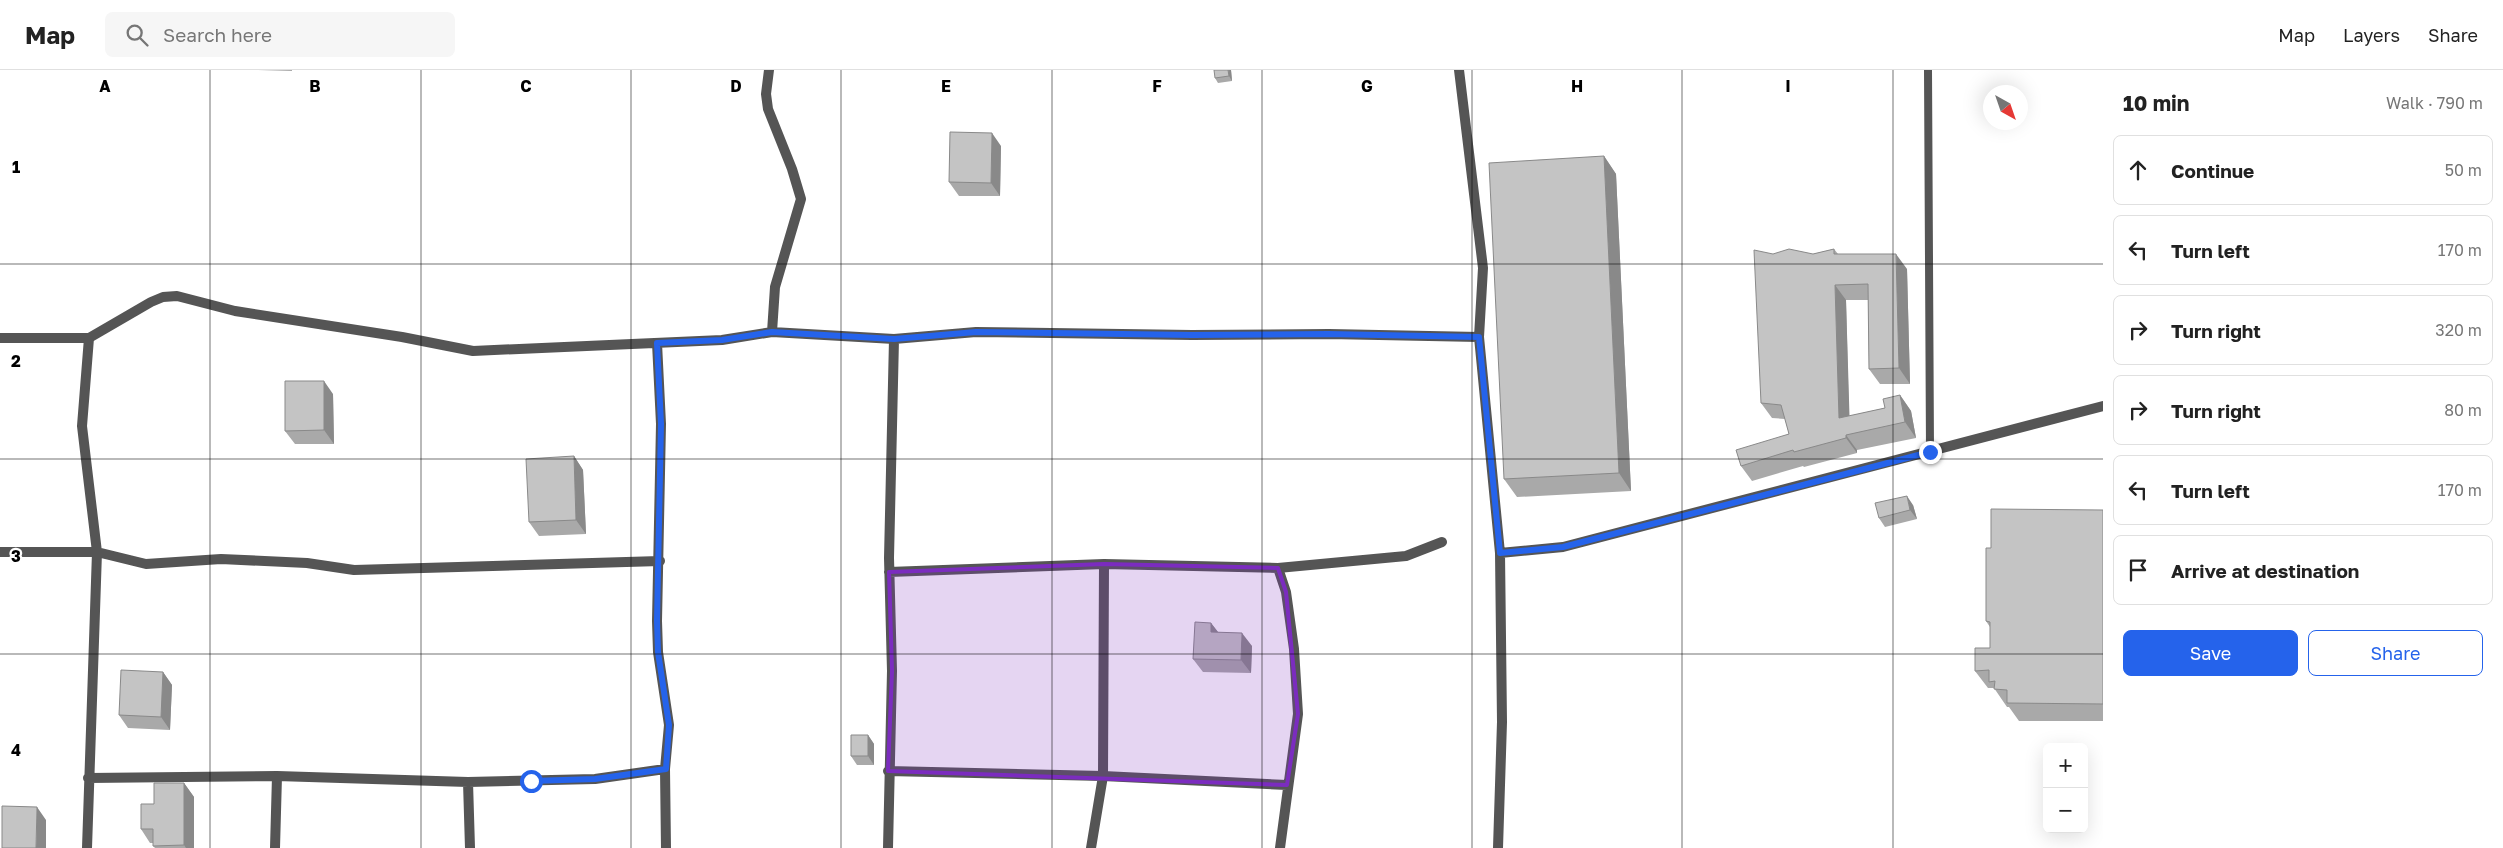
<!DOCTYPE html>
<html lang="en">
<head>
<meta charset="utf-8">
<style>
	:root { --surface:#fff; --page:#f6f6f6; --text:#222; --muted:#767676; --line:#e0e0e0; --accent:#2563eb }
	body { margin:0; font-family:"Golos Text",sans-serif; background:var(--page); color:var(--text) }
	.controls { position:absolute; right:15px; bottom:15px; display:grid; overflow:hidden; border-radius:8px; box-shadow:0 5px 20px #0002 }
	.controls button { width:45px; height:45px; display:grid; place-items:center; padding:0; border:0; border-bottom:1px solid var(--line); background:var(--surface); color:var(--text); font:25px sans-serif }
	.compass { position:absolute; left:1983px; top:15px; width:45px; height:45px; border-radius:50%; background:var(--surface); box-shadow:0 5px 20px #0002; rotate:140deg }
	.stop { position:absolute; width:15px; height:15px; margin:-11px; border:4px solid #2563eb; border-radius:50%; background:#fff }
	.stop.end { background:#2563eb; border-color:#fff; box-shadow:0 1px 5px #0008 }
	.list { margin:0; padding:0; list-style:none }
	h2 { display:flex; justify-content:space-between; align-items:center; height:65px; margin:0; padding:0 20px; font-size:21px }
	h2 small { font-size:16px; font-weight:400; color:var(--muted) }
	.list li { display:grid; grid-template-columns:32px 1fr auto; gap:15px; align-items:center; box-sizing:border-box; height:70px; margin:0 10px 10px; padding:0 10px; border:1px solid var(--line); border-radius:8px }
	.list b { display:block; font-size:19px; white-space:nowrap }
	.list em { font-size:16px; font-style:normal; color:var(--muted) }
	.actions { display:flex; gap:10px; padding:15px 20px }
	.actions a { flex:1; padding:11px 0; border:1px solid var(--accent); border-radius:8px; text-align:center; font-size:18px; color:var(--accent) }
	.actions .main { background:var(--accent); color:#fff }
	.icon { flex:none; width:28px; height:28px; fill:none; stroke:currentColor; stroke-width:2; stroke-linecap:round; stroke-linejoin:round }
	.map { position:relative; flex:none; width:2103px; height:778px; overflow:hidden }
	header { display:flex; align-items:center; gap:30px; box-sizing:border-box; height:70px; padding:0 25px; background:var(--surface); border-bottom:1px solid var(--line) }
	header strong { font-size:24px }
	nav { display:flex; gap:28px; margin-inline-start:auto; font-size:18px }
	.search { width:350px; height:45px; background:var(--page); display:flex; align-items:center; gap:12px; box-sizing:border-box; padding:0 18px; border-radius:8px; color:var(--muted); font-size:19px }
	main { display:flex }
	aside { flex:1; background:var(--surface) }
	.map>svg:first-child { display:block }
</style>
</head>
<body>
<header>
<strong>Map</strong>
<div class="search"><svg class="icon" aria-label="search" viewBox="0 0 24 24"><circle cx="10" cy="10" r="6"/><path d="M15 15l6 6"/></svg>Search here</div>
<nav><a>Map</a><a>Layers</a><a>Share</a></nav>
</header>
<main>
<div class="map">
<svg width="2103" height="778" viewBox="0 0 2103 778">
	<rect width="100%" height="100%" fill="#fff"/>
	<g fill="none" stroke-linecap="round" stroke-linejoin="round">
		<!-- service -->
		<path stroke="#555" stroke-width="8" d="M1928,0L1930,381"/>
		<!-- minor -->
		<path stroke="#555" stroke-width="10" d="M769,0L766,24L768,39L792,99L801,129L775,217L772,262
			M1459,0L1483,198L1479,267
			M0,268H89
			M657,273L661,354L657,551L658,582L669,655L665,699L666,778
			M0,482H97L146,494L221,489L307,493L354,500L660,491
			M1500,483L1563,477L2103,336
			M1278,498L1286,522L1294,579L1298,644L1280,778
			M889,502L1104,494L1278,498L1406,486L1442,472
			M888,701L1103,706L1287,715
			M88,708L277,706L468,712L595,709L665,699
			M468,712L470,778
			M87,778L97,482L82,356L89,268L151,232L163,227L177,226L235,241L402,267L473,281L722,270L772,262L894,269L976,262L1192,265L1329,264L1479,267L1500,483L1502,652L1498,778
			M275,778L277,706
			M888,778L892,601L889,488L894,269
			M1091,778L1103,706L1104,494"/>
	</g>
	<!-- wall -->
	<path fill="#a9a9a9" d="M258,0H292V1Z
		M1231,0L1232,11L1218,13L1215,8Z
		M1001,76L1000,126H959L949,112Z
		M1604,86L1616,104L1631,421L1517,427L1504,409Z
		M1834,179L1838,184L1907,199L1910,314H1880L1869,299L1868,230H1846L1849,346L1885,338L1900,325L1911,341L1916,368L1857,380V383L1804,397L1803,396L1752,411L1741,396L1789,364L1785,349L1772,348L1761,333L1773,184H1813Z
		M333,324L334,374H295L285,361Z
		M574,386L583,400L586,464L539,466L529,452Z
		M1913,435L1917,449L1885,457L1879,448Z
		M2103,440V651H2019L2009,637H2007L1994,618H1988L1975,601L1990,578V557L1986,551L1991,478Z
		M1211,553L1218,562L1252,576L1251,603L1203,602L1193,589Z
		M163,602L172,615L170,660L128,658L119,645Z
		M868,665L874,674V695H857L851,686Z
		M184,713L194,727V778H155L153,776V773H150L141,759L154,734Z"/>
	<!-- shaded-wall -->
	<path fill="#898989" d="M1228,0H1231L1232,11L1229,6Z
		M992,63L1001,76L1000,126L991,113Z
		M1604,86L1616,104L1631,421L1619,403Z
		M1896,184L1907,199L1910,314L1899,298Z
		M1835,215L1846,230L1850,363L1839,348Z
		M324,311L333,324L334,374L324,360Z
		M1900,325L1911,341L1916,368L1905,352Z
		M1846,365L1857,380V383L1846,368Z
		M574,386L583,400L586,464L576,450Z
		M1907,426L1913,435L1917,449L1910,440Z
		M1211,553L1221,566L1211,562Z
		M1242,563L1252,576L1251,603L1241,590Z
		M163,602L172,615L170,660L161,647Z
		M868,665L874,674V695L868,686Z
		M184,713L194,727V778H186L184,775Z
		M37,737L46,750V778H36Z"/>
	<!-- building -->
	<path fill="#c4c4c4" stroke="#898989" d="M1214,0H1228L1229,6L1215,8Z
		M950,62L992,63L991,113L949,112Z
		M1604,86L1619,403L1504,409L1489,93Z
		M1789,179L1813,184L1834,179V184H1896L1899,298L1869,299L1868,214L1835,215L1839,348L1885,338L1883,329L1900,325L1905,352L1846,365V368L1794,382L1793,380L1741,396L1736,380L1789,364L1781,335L1761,333L1754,180L1773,184Z
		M285,311H324V360L285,361Z
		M574,386L576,450L529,452L526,389Z
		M1907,426L1910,440L1879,448L1875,433Z
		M1991,439L2103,440V634L2007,633V620L1994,619L1995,611L1989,612V600L1975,601V578H1990V552L1986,551V478H1991Z
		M1195,552L1211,553V562L1242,563L1241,590L1193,589Z
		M121,600L163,602L161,647L119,645Z
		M851,665H868V686H851Z
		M154,713H184V775L153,776V759H141V734H154Z
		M2,736L37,737L36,778H2Z"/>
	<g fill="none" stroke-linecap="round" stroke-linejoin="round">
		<!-- route -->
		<path stroke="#2563eb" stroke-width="6" d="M531,711L595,709L666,699L669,655L658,582L657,551L661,354L657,273L722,270L772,262L894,269L976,262L1192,265L1328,264L1479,267L1500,483L1563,477L1930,382"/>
	</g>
	<!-- marked area -->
	<path fill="#7b2cbf" fill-opacity="0.2" stroke="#7b2cbf" stroke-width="4" stroke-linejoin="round" d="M1104,494L1278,498L1286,522L1298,644L1287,715L888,701L892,601L889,502Z"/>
	<!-- grid -->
	<path fill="none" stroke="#000" stroke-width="1" stroke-opacity="0.55" d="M210,0V778M421,0V778M631,0V778M841,0V778M1052,0V778M1262,0V778M1472,0V778M1682,0V778M1893,0V778M0,194H2103M0,389H2103M0,584H2103"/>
	<g font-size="16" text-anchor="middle" font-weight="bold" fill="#000" stroke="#fff" stroke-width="4.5" stroke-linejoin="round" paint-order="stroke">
		<text x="105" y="22">A</text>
		<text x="315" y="22">B</text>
		<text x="526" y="22">C</text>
		<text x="736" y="22">D</text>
		<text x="946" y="22">E</text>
		<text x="1157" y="22">F</text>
		<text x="1367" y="22">G</text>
		<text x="1577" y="22">H</text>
		<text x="1788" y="22">I</text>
		<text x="16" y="103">1</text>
		<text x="16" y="297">2</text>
		<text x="16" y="492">3</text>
		<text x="16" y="686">4</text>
	</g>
</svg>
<div class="controls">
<button>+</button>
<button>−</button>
</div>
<svg class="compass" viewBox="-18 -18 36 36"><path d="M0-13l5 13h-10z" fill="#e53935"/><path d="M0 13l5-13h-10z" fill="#767676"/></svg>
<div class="stop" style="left:531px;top:711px"></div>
<div class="stop end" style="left:1930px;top:382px"></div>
</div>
<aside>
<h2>10 min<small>Walk · 790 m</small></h2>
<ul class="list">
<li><svg class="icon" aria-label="ahead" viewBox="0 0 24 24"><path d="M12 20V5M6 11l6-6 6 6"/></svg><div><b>Continue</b></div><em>50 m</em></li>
<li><svg class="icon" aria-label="left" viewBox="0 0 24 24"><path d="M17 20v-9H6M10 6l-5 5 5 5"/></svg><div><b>Turn left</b></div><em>170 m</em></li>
<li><svg class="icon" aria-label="right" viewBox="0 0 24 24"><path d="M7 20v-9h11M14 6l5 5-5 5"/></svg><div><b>Turn right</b></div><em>320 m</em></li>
<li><svg class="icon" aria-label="right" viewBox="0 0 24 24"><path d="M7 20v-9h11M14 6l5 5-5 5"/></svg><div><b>Turn right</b></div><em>80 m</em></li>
<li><svg class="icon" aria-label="left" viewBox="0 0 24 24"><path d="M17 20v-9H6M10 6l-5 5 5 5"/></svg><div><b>Turn left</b></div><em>170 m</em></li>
<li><svg class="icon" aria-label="arrive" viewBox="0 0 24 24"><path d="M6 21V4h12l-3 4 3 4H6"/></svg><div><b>Arrive at destination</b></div></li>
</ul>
<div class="actions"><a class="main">Save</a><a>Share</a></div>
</aside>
</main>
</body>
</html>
